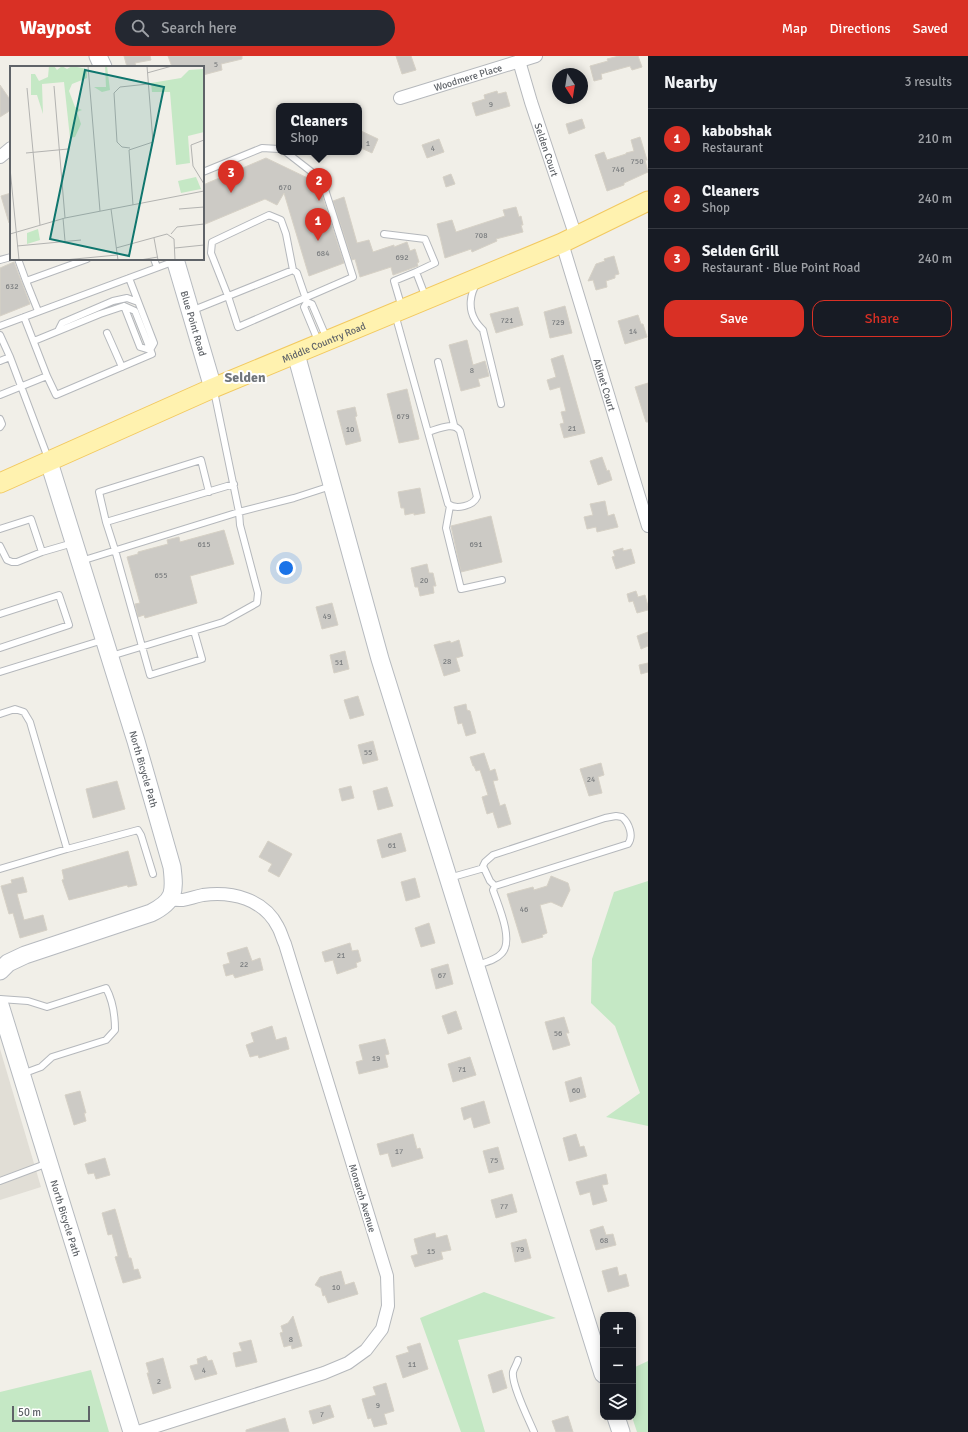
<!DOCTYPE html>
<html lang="en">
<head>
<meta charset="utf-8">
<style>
	:root { --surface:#171b24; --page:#242831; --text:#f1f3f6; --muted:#9ea1a6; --line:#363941; --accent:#d93025 }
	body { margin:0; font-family:Signika,sans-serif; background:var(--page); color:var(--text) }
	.controls { position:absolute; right:12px; bottom:12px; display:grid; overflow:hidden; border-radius:8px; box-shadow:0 2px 10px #0003 }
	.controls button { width:36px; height:36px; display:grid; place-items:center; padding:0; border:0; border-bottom:1px solid var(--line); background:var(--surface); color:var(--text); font:20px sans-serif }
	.compass { position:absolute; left:552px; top:12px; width:36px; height:36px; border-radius:50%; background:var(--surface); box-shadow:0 2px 10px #0003; rotate:168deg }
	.scale { position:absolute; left:12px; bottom:10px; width:78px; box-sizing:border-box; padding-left:4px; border:2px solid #5f6368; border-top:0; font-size:11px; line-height:14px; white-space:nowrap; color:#5f6368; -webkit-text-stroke:3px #fff; paint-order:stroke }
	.you { position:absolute; left:286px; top:512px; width:14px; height:14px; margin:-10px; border:3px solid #fff; border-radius:50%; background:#1a73e8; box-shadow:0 0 0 6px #1a73e833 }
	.badge { display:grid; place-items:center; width:26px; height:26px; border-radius:50%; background:var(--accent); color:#fff; font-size:13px; font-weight:700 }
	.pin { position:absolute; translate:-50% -33px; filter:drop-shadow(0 1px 2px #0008) }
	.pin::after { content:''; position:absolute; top:21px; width:14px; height:12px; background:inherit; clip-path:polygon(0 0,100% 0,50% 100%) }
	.popup { position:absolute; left:276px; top:47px; width:86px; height:52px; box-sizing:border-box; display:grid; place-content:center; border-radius:8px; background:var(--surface); filter:drop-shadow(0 1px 3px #0005); font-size:13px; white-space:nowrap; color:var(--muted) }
	.popup b { font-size:15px; color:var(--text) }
	.popup::after { content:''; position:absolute; left:50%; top:100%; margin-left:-8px; border:8px solid transparent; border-top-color:var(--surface) }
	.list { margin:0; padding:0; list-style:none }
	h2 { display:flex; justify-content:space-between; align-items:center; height:52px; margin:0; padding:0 16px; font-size:17px }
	h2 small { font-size:13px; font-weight:400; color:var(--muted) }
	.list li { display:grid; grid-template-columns:26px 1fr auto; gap:12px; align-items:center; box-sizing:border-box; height:60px; padding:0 16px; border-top:1px solid var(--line) }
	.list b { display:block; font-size:15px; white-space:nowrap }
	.list p { margin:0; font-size:13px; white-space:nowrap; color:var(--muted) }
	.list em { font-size:13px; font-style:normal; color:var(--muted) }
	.actions { display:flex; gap:8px; padding:12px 16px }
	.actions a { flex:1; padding:9px 0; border:1px solid var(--accent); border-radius:12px; text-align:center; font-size:14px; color:var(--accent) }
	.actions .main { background:var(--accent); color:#fff }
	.icon { flex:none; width:22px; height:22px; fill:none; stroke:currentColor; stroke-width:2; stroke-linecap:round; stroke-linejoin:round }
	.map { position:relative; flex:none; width:648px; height:1376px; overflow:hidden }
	header { display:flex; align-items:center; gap:24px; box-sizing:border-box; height:56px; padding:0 20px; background:var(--accent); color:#fff }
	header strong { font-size:19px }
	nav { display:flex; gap:22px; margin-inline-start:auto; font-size:14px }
	.search { width:280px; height:36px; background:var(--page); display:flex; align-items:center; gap:10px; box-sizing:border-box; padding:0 14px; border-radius:22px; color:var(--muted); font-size:15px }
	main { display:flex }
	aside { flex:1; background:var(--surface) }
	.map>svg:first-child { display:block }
</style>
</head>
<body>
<header>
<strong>Waypost</strong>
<div class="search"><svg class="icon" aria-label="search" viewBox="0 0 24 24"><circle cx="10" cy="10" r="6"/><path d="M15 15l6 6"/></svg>Search here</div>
<nav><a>Map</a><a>Directions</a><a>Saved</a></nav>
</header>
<main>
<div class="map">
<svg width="648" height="1376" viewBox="0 0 648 1376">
	<rect width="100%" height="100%" fill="#f1efe8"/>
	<!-- education -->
	<path fill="#e1ded6" d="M0,993L41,1131L0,1144Z"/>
	<!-- green -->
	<path fill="#c5e8c5" d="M648,825V1070L606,1061L640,1037L615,970L591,947L592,903L614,836Z
		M484,1236L556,1262L458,1284L485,1376H461L420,1262Z
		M648,1305V1376H637L632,1361L633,1312Z
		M91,1314L109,1376H0V1336Z"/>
	<!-- building -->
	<path fill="#cccac5" stroke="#d6d1c6" d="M124,0H150L151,4L135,7L136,11H127Z
		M168,0H242V3L221,8L222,14L203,19V11H172Z
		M396,0H411L416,14L402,18Z
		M619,0H638L642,11L632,14L630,10L601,18L602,23L594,25L590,10L608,5L607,3Z
		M0,29L11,45V54L0,61Z
		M497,35L498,38L506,36L510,50L476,60L472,47L485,43L484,39Z
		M582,63L585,72L569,78L566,68Z
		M359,74L378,83L372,97L359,91Z
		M640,81L647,104H645L648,116L624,127V129L607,135L595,99L604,96L607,104L626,98V97L634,95L631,84Z
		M439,83L444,96L427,102L422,89Z
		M266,102L318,127L344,207L309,220L284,137L277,149L265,143L203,169V129Z
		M451,118L455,128L446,131L443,121Z
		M11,137V167H9L1,140Z
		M344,141L357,187L369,184L373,196L394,189V191L407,186L410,195L415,193L419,206L417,207L418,210L393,219L391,211L360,221L355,203L352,204L333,145Z
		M516,151L519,161L521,160L523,169H521L523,176L496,183L497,185L472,196L471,193L445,202L437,168L452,164L456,176L505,160L503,154Z
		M614,200L619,218L615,219V222L606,225L607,231L596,234L593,224L588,225L596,208L605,205L604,203Z
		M14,206L30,248L0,260V212Z
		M565,250L572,277L550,282L544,256Z
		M518,251L523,269L496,277L490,258Z
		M638,259L641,268H643L647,281L625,288L618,265Z
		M467,284L473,309L485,305L489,320L478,323L480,330L461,335L449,289Z
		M563,299L585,377L564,382L560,368L564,367L561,356L566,355L560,331L550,334L547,324L556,321L551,303Z
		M648,327V366H646L635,331Z
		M407,333L419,383L399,387L387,338Z
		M355,351L357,360L355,361L361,385L346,389L337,355Z
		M602,401L607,415L609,414L612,424L598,429L590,405Z
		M420,432L425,457L414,459V457L405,459L404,452H401L398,436Z
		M605,445L608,460L614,458L618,471L597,476L596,471L587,473L584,461L593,459L590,448Z
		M491,460L502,506L461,516L451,470Z
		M224,474L234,508L190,520L197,547L145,562L144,559L138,561L135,548L140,547L127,501L138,498V496L168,488L167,484L179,481L180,486Z
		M623,492V495L631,493L635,507L616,513L612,501L615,500L613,495Z
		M427,508L429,517H433L436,530H433L434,537L420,540L418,531H415L411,512Z
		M636,535L638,541L645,539L648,550V554L637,557L633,545L629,546L627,538Z
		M332,547L338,569L322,573L316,551Z
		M648,576V590L641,593L637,580Z
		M459,584L463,600L456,602L460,615L444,620L434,589L450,585L451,587Z
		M345,595L349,613L334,617L330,599Z
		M648,607V616L641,618L639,609Z
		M358,640L364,659L350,663L344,644Z
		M466,648L467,654L470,655L476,677L466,680L462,667L458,668L454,651Z
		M373,685L378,704L363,708L358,689Z
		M484,697L490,715L495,713L498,724L493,725L500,750L505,748L511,768L498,772L493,756L487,758L482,741L488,739L480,714L476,715L474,710H473L470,701Z
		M601,707L604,719L598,721L602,737L589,740L580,713Z
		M117,725L125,753L93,762L86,733Z
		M351,730L354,742L342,745L339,733Z
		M387,731L393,750L378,754L373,735Z
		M401,777L406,795L382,802L377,784Z
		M268,785L292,798L279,821L268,815L272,808L259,801Z
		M128,795L137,829L128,831L127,829L69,844L62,824L64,823L62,814Z
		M551,820L568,827L570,834L562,851L551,846L540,849L547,877L542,879L543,881L522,887L507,838L533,831L534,834L547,830Z
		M23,821L27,836L17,838L24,864L43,859L47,874L20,882L13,857L9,858L1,830L12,827L11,824Z
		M415,822L420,841L406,845L401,826Z
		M429,867L435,887L421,891L415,872Z
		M350,887L352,895L358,894L361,905L356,907L357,911L337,918L333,904L325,906L322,896Z
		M247,891L252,905L260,902L263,914L235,922L233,918L226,920L223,909L230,907L227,897Z
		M448,908L453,928L436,933L431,913Z
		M456,955L462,973L448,978L442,960Z
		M564,961L569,977H566L570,989L553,994L545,966Z
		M272,970L276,984L286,981L289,993L259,1002L258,999L250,1001L246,989L254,986L251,977Z
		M385,983L389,998L385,999L388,1011L359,1018L356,1006L363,1004L359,989Z
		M470,1001L476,1019L453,1026L448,1008Z
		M581,1021L586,1041L570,1046L565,1026Z
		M80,1035L86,1057H84L86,1065L74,1069L65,1039Z
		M484,1045L490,1067L474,1072L471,1061L464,1064L461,1052Z
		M413,1078L417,1093L420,1092L423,1102L392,1111L388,1097L380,1099L377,1088Z
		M576,1078L580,1091L584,1090L587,1100L569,1105L563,1082Z
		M498,1091L504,1113L489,1117L483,1095Z
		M105,1102L110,1119L96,1123L94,1117L88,1118L85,1108Z
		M606,1118L608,1128L602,1129L607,1145L593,1149L590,1136L580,1139L576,1126Z
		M512,1138L517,1156L496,1162L491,1144Z
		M115,1153L129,1202H131L134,1214L138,1213L141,1222L123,1227L115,1201L118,1200L112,1178L108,1179L102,1157Z
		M603,1170L606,1179L613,1178L616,1189L596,1194L590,1174Z
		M435,1177L436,1182L447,1179L451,1194L441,1196L443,1203L415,1211L411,1200L418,1198L414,1183Z
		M526,1183L531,1202L515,1206L511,1187Z
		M617,1211L619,1220L626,1218L629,1230L608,1236L602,1215Z
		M341,1215L345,1229L354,1226L358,1238L328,1247L325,1239L323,1240L321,1232L315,1229L320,1221Z
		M293,1260L302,1290L292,1293L291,1289L284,1291L280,1277L283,1276L281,1270L288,1267Z
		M251,1284L257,1306L236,1311L233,1297L242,1295L239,1287Z
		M420,1287L428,1313L403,1322L396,1300L409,1296L407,1291Z
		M206,1300L208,1305L212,1304L217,1318L195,1324L190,1310L198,1308L197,1303Z
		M163,1302L171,1332L153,1338L147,1317H149L146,1307Z
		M502,1314L507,1332L493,1337L488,1319Z
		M386,1327L394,1355L384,1358L387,1368L374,1371L371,1362L368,1363L362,1343L376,1339L373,1331Z
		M330,1349L334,1361L313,1368L309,1355Z
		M568,1360L573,1376H556L552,1365Z
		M285,1362L289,1376H246V1374Z"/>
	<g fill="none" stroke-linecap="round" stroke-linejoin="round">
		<!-- lane casing -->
		<g stroke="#b5b8bc" stroke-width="8">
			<path id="lane" d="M286,96L322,124L353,221L238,271L228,240L211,197L212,186L269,159L281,164L286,178L293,214
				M203,116L262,92L279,93
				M384,178L425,183L435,207L416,216
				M18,203L26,225
				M154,203L157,211
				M0,204L11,201
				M129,222L154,287L150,294
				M477,227C470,238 468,252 475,264C477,268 480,271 483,274L501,348
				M307,246L312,248L327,283
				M124,250L140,291L150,294
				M402,252L394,225L416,216L426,242
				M38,255L26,225L87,203
				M191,255L293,214L297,217L307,246L304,251L319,287
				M395,258L448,448C456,454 473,450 477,441L460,375C454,365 438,373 428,376
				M24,261L47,320
				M0,270L175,205
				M58,275L62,267L113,245L127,242L138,246
				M107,277L122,311
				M0,279L10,301L48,402
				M0,305L10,301
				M438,306L454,369
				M214,335L239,456L294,442L331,430
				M0,339L47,320L56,339L152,298L135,255L124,250L100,258L34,285
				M0,363L2,368L0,371
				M209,436L201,404L99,436L106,466L234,428
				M450,450L446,472L461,533L502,524
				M106,466L115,494L150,619L202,603L194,575
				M0,473L31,463L42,496
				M0,490L7,504L12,506H17L42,496L73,487
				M81,505L239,456L240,469L258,537L257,547L223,566L111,600
				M0,558L59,539L69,569L0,592
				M0,616L103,584
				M0,658L15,653L24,656L30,666L67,793
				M0,813L67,793L138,774L141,779L153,818
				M449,822L484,812
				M477,909C486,906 496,904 502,897C514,884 498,849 493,834L495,830L628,788C634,780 629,767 622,761L616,760L605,762L493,799L485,806L483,810L490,825L495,830
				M0,943L28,945L47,951L106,932C113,945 115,960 115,974L106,984L52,1001L41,1011L22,1018
				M0,1125L48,1107
				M518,1304C517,1308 514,1312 513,1316C511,1328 529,1364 534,1376"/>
		</g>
		<!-- street casing -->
		<g stroke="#b5b8bc" stroke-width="14">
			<g id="street">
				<path id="s1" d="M519,5L531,46L576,181"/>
				<path id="s2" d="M400,42L536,0"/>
				<path d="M0,101L11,92"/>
				<path id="s3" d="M562,187L648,470"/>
				<path d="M138,1376L324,1317L348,1307L366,1294L382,1273L388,1250L387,1220L285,888C282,882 281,876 278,871C264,843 232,835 203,839C188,842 186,846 170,843"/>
			</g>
		</g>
		<!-- secondary casing -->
		<g stroke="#b6babf" stroke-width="19">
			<g id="secondary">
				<path d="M98,0L103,11"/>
				<path id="s4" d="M175,203L213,332"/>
				<path d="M296,298L380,603L603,1318"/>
				<path d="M0,915L8,907L25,899L151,857C175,845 175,836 172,811L136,685L49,406"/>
				<path id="s5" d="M0,949L132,1376"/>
				<path d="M616,1361L621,1376"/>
			</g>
		</g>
		<!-- primary casing -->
		<g stroke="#f2c960" stroke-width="21">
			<g id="primary">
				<path id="s6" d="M0,427L213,332L562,187L648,145"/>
			</g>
		</g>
		<!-- lane -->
		<use href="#lane" stroke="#fff" stroke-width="6"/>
		<!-- street -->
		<use href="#street" stroke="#fff" stroke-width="12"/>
		<!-- secondary -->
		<use href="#secondary" stroke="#fff" stroke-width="17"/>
		<!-- primary -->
		<use href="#primary" stroke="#fff2af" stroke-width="19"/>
	</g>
	<g text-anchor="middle" stroke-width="4" stroke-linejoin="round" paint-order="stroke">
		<!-- number labels -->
		<g font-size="8" fill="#7a7d7f">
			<text x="216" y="11">5</text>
			<text x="491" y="51">9</text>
			<text x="368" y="90">1</text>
			<text x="433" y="95">4</text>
			<text x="637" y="108">750</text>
			<text x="618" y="116">746</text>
			<text x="285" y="134">670</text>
			<text x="481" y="182">708</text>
			<text x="323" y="200">684</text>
			<text x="402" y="204">692</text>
			<text x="12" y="233">632</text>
			<text x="507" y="267">721</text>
			<text x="558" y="269">729</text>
			<text x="633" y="278">14</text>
			<text x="472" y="317">8</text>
			<text x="403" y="363">679</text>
			<text x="572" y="375">21</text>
			<text x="350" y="376">10</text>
			<text x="204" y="491">615</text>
			<text x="476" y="491">691</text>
			<text x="161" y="522">655</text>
			<text x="424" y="527">20</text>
			<text x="327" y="563">49</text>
			<text x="447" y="608">28</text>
			<text x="339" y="609">51</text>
			<text x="368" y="699">55</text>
			<text x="591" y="726">24</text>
			<text x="392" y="792">61</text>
			<text x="524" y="856">46</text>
			<text x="341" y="902">21</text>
			<text x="244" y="911">22</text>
			<text x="442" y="922">67</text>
			<text x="558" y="980">56</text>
			<text x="376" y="1005">19</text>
			<text x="462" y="1016">71</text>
			<text x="576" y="1037">60</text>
			<text x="399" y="1098">17</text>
			<text x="494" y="1107">75</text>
			<text x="504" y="1153">77</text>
			<text x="604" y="1187">68</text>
			<text x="520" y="1196">79</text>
			<text x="431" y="1198">15</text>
			<text x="336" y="1234">10</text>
			<text x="291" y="1286">8</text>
			<text x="412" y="1311">11</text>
			<text x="204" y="1317">4</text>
			<text x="159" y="1328">2</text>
			<text x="378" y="1352">9</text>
			<text x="322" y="1361">7</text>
		</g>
		<!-- street labels -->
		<g font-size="10" fill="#5f6368" stroke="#fff">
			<text dy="4" stroke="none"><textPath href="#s2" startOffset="71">Woodmere Place</textPath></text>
			<text dy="4" stroke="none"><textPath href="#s1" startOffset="93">Selden Court</textPath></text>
			<text dy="4" stroke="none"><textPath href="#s4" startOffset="67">Blue Point Road</textPath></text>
			<text dy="4" stroke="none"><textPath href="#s6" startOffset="353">Middle Country Road</textPath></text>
			<text dy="4" stroke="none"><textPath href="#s3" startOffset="148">Abinet Court</textPath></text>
			<text transform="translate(144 713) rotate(74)" y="4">North Bicycle Path</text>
			<text transform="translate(363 1142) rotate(73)" y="4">Monarch Avenue</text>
			<text dy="4" stroke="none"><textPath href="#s5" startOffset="223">North Bicycle Path</textPath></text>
		</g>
		<!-- district labels -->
		<g font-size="14" font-weight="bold" fill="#70757a" stroke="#fff">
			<text x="245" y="326">Selden</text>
		</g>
	</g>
	<!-- overview -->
	<g transform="translate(10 10)">
		<rect width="194" height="194" fill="#f1efe8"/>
		<path d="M39,0H44L47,4L52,0L57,3L62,0L77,3V12L62,18L59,25L65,41L72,44L67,46L71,58L65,71L60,72L54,16L32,18L33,48L27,29H21V8H25L29,15L38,11ZM95,0H97L100,24L92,26L84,21H96ZM194,3V66L178,70L180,97L166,99L160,26H142L141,17L171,12L179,4ZM186,111L191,123L171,127L168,115ZM28,163L30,174L17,178V167Z" fill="#c5e8c5"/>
		<path fill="none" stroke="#b3b3b1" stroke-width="1" d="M78,0L90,145M137,7L162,0M44,20L55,152M17,22L30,159M194,74L181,79L183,100L194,118M120,82L112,81L107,76L104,27L110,21L138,18M16,87L58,83M0,102L9,194M123,139L119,84L143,76L137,0M101,143L108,194M169,143L194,141M53,152L55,175M0,168L55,152L194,125M161,168L167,161L194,158M144,172L148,194M7,180L71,174M106,182L157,168L164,173L165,194M165,182L194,179M54,194L107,189M130,194L148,191"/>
		<path fill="#0f766e" fill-opacity="0.15" stroke="#0f766e" stroke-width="2" d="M75,4L154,21L119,190L40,173Z"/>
		<rect width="194" height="194" fill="none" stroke="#5f6368" stroke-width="2"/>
	</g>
</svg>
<div class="controls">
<button>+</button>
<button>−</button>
<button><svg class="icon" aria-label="layers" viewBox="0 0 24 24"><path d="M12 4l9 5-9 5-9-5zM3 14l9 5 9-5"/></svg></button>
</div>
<svg class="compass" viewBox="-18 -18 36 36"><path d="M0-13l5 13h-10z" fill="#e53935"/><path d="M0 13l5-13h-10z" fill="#9ea1a6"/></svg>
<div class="scale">50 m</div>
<div class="you"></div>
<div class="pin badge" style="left:318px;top:185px">1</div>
<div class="pin badge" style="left:319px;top:145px">2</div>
<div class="popup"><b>Cleaners</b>Shop</div>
<div class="pin badge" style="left:231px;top:137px">3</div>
</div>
<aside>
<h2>Nearby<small>3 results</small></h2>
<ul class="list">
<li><span class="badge">1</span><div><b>kabobshak</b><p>Restaurant</p></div><em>210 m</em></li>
<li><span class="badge">2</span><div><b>Cleaners</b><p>Shop</p></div><em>240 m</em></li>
<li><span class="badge">3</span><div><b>Selden Grill</b><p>Restaurant · Blue Point Road</p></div><em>240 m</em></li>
</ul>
<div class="actions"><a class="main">Save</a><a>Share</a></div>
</aside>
</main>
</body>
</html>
